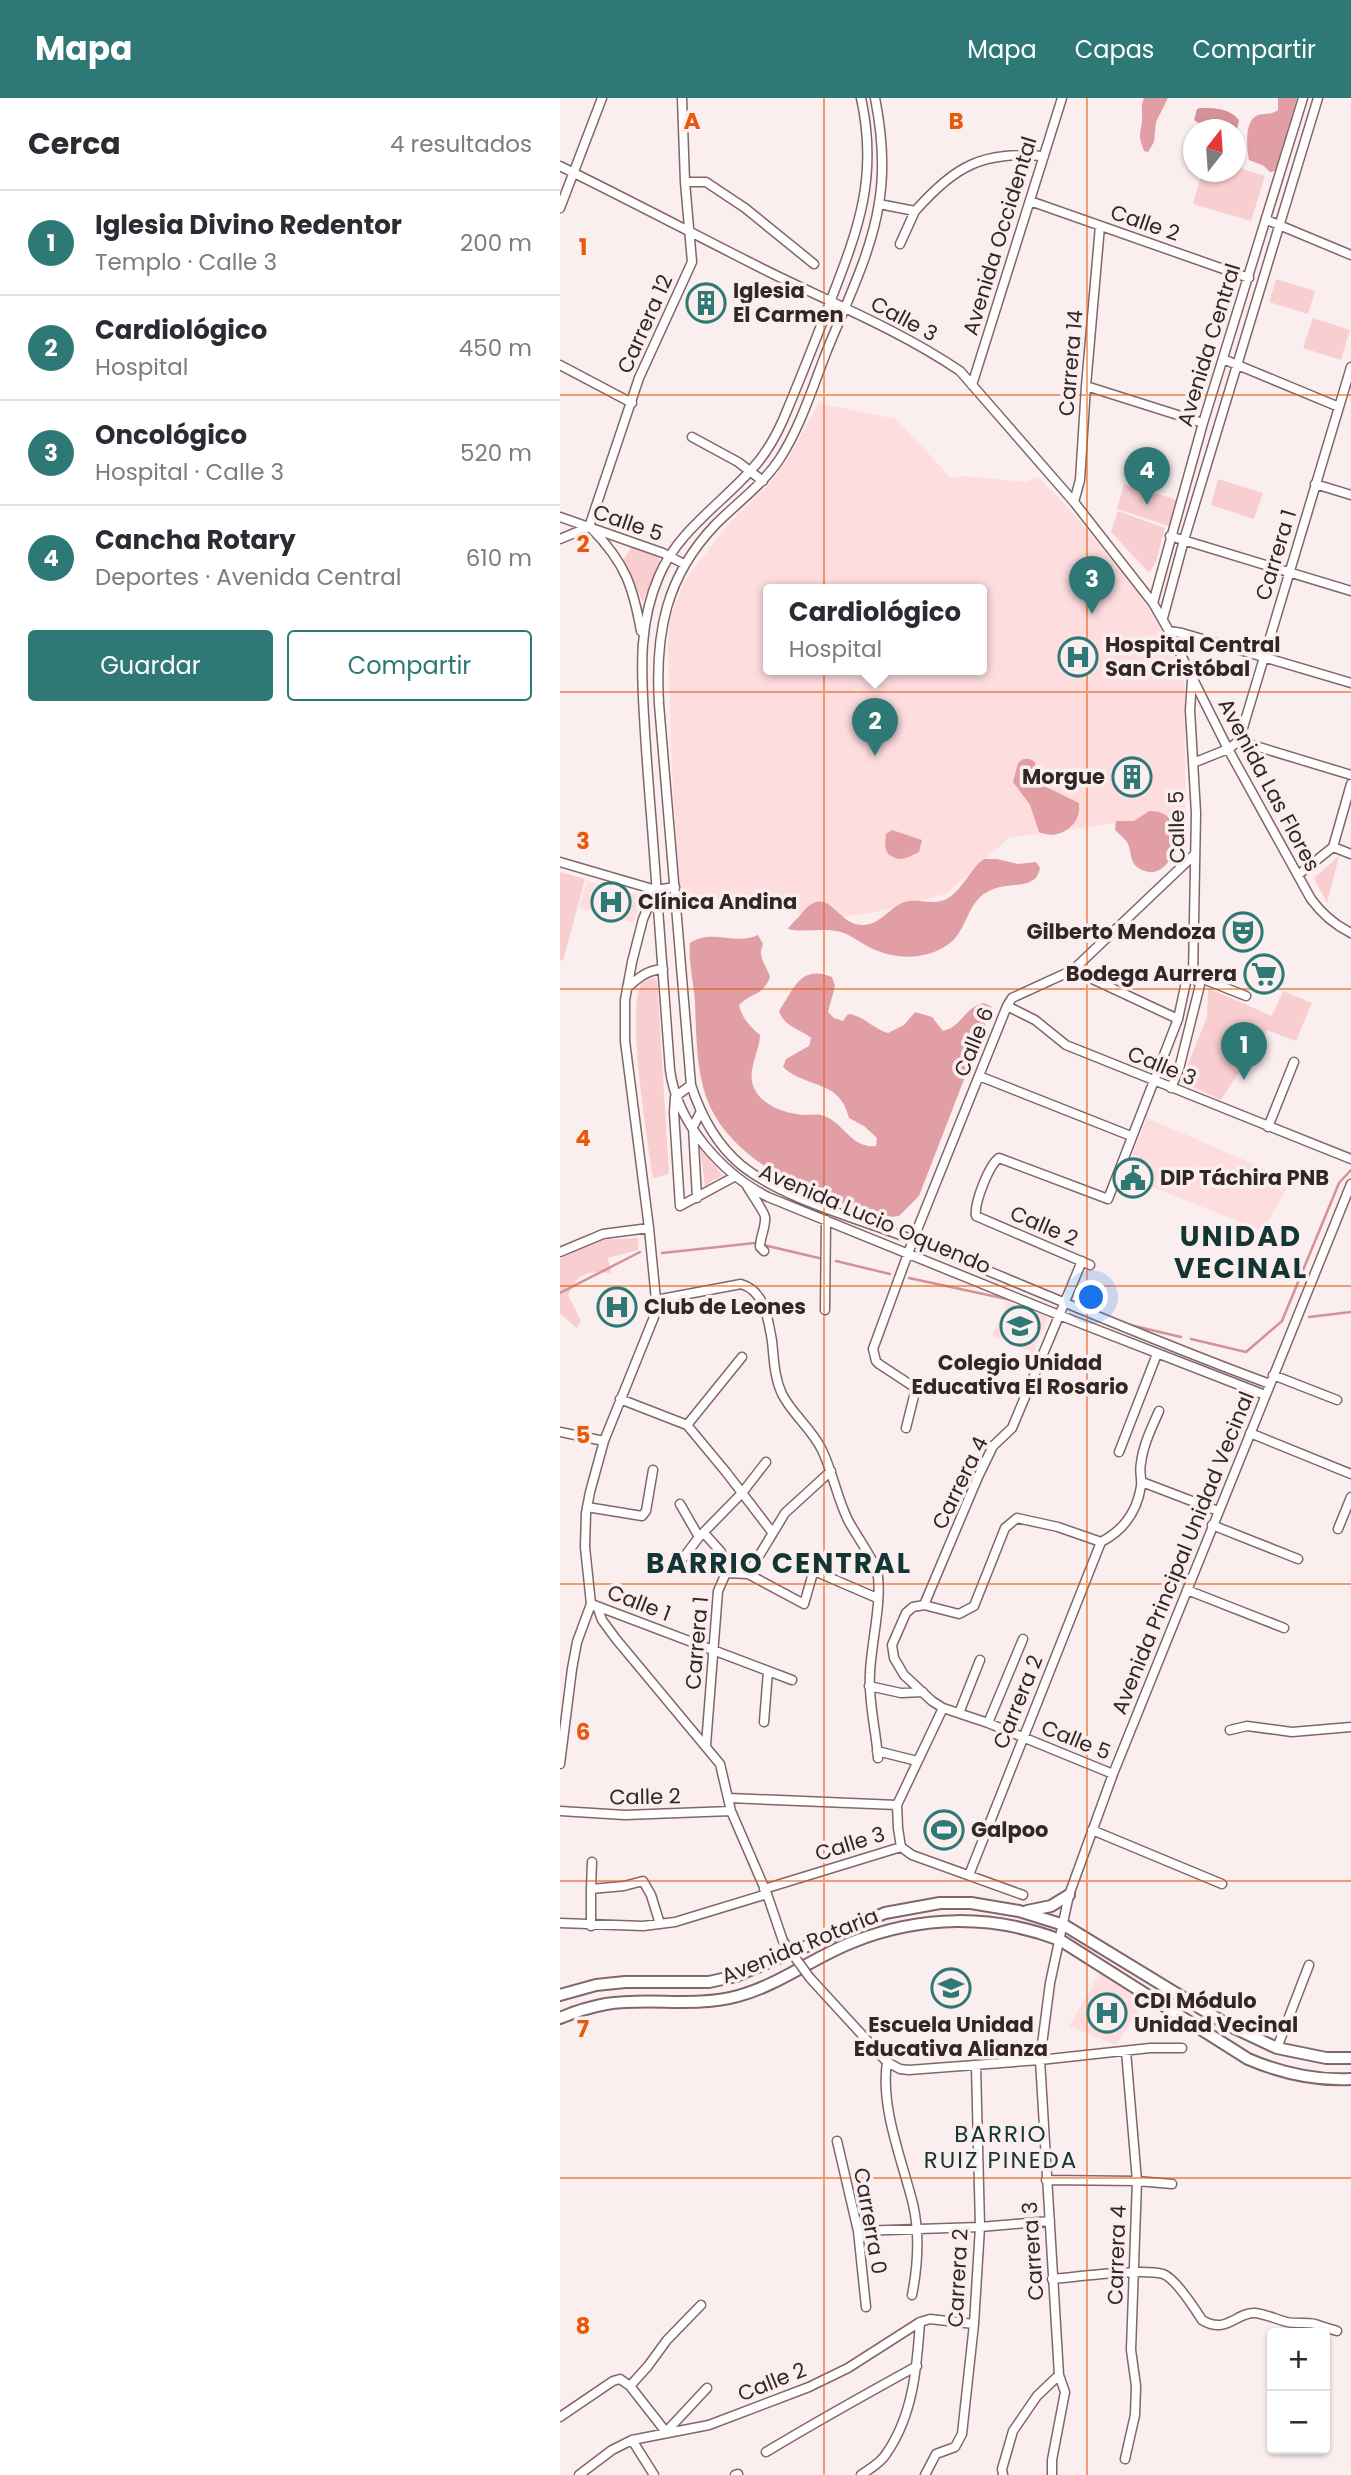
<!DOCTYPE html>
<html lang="es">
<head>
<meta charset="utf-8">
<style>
	:root { --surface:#fff; --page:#f2f2f3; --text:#2b2b33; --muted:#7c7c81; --line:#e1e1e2; --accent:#2e7876 }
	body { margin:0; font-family:Poppins,sans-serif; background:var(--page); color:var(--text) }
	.controls { position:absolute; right:21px; bottom:21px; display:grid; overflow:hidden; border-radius:7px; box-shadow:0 2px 5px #0004 }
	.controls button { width:63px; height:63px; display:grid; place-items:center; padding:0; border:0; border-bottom:2px solid var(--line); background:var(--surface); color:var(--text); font:35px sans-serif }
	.compass { position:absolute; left:623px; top:21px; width:63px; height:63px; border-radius:50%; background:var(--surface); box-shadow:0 2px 5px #0004; rotate:17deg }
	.you { position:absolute; left:532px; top:1200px; width:24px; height:24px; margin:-18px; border:5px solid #fff; border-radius:50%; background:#1a73e8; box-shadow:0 0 0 10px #1a73e833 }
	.badge { display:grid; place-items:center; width:46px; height:46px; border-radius:50%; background:var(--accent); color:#fff; font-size:23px; font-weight:700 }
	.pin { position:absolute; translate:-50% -58px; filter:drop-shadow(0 2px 4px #0008) }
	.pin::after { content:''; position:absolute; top:37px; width:24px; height:21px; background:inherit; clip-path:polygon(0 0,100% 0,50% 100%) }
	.popup { position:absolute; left:203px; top:486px; width:224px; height:91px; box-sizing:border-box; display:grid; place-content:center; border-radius:7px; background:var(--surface); filter:drop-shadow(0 2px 5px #0005); font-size:23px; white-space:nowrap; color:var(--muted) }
	.popup b { font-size:26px; color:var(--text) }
	.popup::after { content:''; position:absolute; left:50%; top:100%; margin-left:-14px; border:14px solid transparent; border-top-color:var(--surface) }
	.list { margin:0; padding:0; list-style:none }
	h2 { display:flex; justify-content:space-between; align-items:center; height:91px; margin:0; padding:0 28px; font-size:30px }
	h2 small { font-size:23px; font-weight:400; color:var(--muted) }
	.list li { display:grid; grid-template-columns:46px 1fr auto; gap:21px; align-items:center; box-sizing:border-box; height:105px; padding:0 28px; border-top:2px solid var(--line) }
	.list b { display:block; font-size:26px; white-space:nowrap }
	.list p { margin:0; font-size:23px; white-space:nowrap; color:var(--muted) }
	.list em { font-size:23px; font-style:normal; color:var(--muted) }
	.actions { display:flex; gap:14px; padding:21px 28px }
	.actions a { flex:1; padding:16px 0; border:2px solid var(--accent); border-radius:7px; text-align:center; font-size:24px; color:var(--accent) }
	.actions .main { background:var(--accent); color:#fff }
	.map { position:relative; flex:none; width:791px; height:2377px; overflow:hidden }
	header { display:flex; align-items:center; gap:42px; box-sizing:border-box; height:98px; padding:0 35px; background:var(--accent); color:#fff }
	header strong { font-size:33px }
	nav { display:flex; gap:38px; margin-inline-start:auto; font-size:24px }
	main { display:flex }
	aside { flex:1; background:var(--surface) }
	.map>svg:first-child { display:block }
</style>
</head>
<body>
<header>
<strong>Mapa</strong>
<nav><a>Mapa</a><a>Capas</a><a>Compartir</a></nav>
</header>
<main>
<aside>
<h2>Cerca<small>4 resultados</small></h2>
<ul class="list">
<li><span class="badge">1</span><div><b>Iglesia Divino Redentor</b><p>Templo · Calle 3</p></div><em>200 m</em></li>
<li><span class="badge">2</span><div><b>Cardiológico</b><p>Hospital</p></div><em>450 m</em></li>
<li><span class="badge">3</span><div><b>Oncológico</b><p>Hospital · Calle 3</p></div><em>520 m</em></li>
<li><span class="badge">4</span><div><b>Cancha Rotary</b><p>Deportes · Avenida Central</p></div><em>610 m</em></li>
</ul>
<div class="actions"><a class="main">Guardar</a><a>Compartir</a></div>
</aside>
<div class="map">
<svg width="791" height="2377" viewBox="0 0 791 2377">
	<rect width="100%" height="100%" fill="#fbeeef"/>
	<!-- built -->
	<path fill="#fedddf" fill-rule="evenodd" d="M259,305L336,321L391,380L404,378L466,384L478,379L506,407L575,491L603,533L620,572L625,590V715L449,740L386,796L320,813L275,820L225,814L120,794L112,675L108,545L109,522L125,482L171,423L210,385L228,361ZM208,492H422V572H208Z
		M27,783L82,798L74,825L19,810Z
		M587,1020L731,1082L703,1133L584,1086L591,1066L572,1057Z
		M448,1204L488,1219L473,1255L432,1237Z
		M540,1875L585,1903L556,1947L509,1928Z"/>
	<!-- green -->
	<path fill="#f9ced1" d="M676,69L705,78L691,123L633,106L642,74H676Z
		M716,181L755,193L748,216L709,204Z
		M753,220L790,232L781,262L743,250Z
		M658,381L703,395L694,421L651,407Z
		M564,386L617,402L609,428L557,411Z
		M558,413L605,430L596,464L589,475L551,434Z
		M72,447L98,459L100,464L83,504L63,463Z
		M779,758L767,805L754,780Z
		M0,774L25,781L3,863L0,862Z
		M97,880L109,1076L93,1080C88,1046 65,909 82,885C86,880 91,881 97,880Z
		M648,890L712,918L723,893L752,905L736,943L707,932L697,953L681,971L661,1002L621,983L647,919Z
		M140,1050L163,1078L153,1082L145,1089Z
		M78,1140V1152L48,1160L51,1175C26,1174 20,1173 8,1197L21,1223L17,1231L0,1215V1161L33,1142Z"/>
	<!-- forest -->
	<path fill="#e19ea4" d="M584,0H608L596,24L594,44L588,54L584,53C578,36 580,40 582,23C583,14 580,10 584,0Z
		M718,0H737L715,73L710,74L704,68L689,62C687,51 684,25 696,18C704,14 710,18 718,12Z
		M463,661H470L475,664L477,677L484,688L519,705C522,728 498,743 479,734L470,707L453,684L458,665Z
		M589,713C639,712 612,795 577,769C569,763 572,752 567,744C564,740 559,736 555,732L556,723H574Z
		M332,732L362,742L359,754C347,760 340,765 328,756L325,749L326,736Z
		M424,761H437L458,766L476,764L480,770C475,795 449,781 427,794C407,805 407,832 390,845C367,863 334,862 309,849C299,844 291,837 281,834C263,829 245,835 228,831C232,824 238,821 242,815C268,784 276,826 301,827C322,828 330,806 349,803C364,801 377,809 391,798C402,790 409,775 419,765Z
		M198,837L203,846C197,860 206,866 210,879C202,899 192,894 179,907C182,920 189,928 200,937C200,953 186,973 194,990C202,1008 226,1016 245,1017C250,1017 256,1016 261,1017C283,1022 290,1051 316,1048L317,1040L304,1028L289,1020C280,981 247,991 223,969L226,961L249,948L251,940C239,930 224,929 219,913C234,891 240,866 272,879L275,888L268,914L274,920L283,923L288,916C305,918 313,931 328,935L344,927L355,914L372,919L383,933C403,928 403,910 424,905L432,909L359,1098L339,1118C317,1122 288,1107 267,1099C215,1080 154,1044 142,984C136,958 136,931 135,904C134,885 128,864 130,845C152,830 175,848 198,837Z"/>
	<!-- water -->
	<path fill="#d39298" d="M640,10C655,10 669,10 679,22L676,35V32C660,32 646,31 634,22L637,11Z"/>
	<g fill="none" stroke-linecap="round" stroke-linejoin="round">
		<!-- stream -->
		<path stroke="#d39298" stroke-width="2.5" d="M102,1155L195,1145L263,1161
			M276,1163L330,1176
			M349,1180L456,1203
			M0,1195L80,1154
			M749,1219L791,1214
			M566,1226L621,1239
			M631,1241L686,1254L722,1223L779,1085L791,1072"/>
		<!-- minor casing -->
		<g stroke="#826668" stroke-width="11">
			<path id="minor" d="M301,0C319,81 297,134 269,207C254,246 239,284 223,322C215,340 206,356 192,371C161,406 118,433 99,478C79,524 81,569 84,618C86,655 89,692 92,729C98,810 104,891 110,972C117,1025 161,1075 208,1099L499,1217L705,1297
				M315,0C322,35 325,70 319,105C311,157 285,207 266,255C252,291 240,330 219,362C202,387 177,405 156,426C105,479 95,536 99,606L131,987C141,1018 156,1046 181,1067C226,1103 302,1121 356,1143C473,1191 590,1242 710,1286
				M0,68C67,101 134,136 201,170C267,203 338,231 400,273L514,404L593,505L609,533L668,651L751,801C762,816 775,827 791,835
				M125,84H146L185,110L254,166
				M470,103L689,180
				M319,106L355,113C398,66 421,54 484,58
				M0,110L42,0
				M707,122L791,157
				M340,146L355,113
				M663,261L779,309
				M0,267L72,305
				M412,287L502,0
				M526,288L643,325
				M132,339L178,364L203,383
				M755,386L791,397
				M514,404L520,382L526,288L540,128
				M0,419L103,455L124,466
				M32,431C65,465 73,488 81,533
				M610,438L791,493
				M0,441L29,429L79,280L132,164L125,84L122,0
				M593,505L643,325L743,0
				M603,520L624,442L758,0
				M609,533L622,535L791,585
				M679,643L791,677
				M633,665L668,651L679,643L791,269
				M773,749L791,756
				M0,764L96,792L115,789
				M738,777L773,749L791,686
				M513,872L618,921
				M633,877L686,898
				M67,890C78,880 87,872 103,871
				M447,908L475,922L506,947L791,1061
				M419,978L571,1038
				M131,987L115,999L114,1015L120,1108L174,1079
				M611,990L619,971L640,887L633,877L636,715L630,612L632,582
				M708,1029L734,964
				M187,1088C191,1095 205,1115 205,1119C206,1129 200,1139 200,1149L204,1153
				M137,1100L133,1029L141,1013
				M0,1154L43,1136L89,1130
				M522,1163L452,1330L433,1348L418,1379L364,1507L353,1509L346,1515L332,1547L334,1560L344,1577L372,1603L383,1610L428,1625L553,1676
				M530,1167L416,1118C414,1105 429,1067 439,1060L548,1101L618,921L626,884L633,877
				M96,1202L181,1186C205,1193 208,1221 212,1243C214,1261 214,1279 222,1296C232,1316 252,1331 262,1352C273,1375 277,1400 288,1422C294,1434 315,1464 317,1473C323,1500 311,1546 310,1575C308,1604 316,1631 318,1660
				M265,1212L266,1122
				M713,1277L777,1302
				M60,1301L127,1327L166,1374L212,1434
				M127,1327L182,1259
				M346,1330L355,1294L354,1289L319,1266L316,1263L313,1251L353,1142L447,908L452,900L513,872L635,756
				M0,1334L44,1343
				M690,1335L791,1376
				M559,1354L597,1256
				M582,1384L658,1413
				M120,1406L139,1439
				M27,1409L82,1418L86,1413L93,1372
				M652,1427L738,1461
				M778,1431L791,1399
				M144,1435L161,1454L166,1475
				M541,1444C564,1432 577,1414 581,1388C582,1380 579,1373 581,1365C583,1347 592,1329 599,1313
				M124,1459L139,1439L182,1395L206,1364
				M188,1476L244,1506L253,1475H259L317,1500
				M627,1492L724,1530
				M34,1507L232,1582
				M364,1507L399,1516L414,1508L445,1430L457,1420L498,1429L541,1444
				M37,1508L42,1522L56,1541L160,1666L171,1713L207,1796L223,1843
				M309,1588L341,1595L363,1594
				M399,1615L420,1562
				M204,1624L208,1573
				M428,1625L463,1541
				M670,1632L687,1628L732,1634L791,1629
				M146,1647L158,1493L166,1475L188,1476L225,1415L271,1373
				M317,1653L357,1663
				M0,1666L12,1571L17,1544L31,1506L25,1449L26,1415L30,1394L44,1343L94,1219L96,1202L89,1130L65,943V902L72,864L83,821L95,793
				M169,1700L337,1707
				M0,1713L65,1717L171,1713
				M532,1732L662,1786
				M341,1749L338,1730L337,1707L383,1610
				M341,1749L352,1757L463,1797
				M409,1777L541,1444
				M31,1791L32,1764
				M204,1791L341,1749
				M0,1825L83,1828L115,1824L207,1796
				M31,1828V1791L64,1788L83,1783L91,1797L100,1826
				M250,1880L327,1964L340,1971L349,1972L480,1962L590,1950H622
				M717,1950L749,1867
				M327,1964C320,2009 342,2062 353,2106C360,2137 358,2167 352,2197
				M277,2043L298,2133L306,2209
				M486,2082L577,2083L612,2086
				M298,2133L420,2129L490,2123
				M492,2181C517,2179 582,2170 603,2176C615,2180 635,2211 642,2222C667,2237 676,2214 695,2215C705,2216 716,2221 727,2224C736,2226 746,2224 755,2226C762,2228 770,2231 777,2233
				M70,2288L88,2268L107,2242L141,2207
				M0,2319L53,2283L60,2281L70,2288L106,2334
				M106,2334L147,2290
				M72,2342L94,2377
				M206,2354C256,2324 306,2296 357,2268
				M565,2361L575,2317L576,2288L571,2252L577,2083L566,1953
				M19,2377L52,2352L72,2342L149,2327L249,2289L288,2270L360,2224L370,2221L414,2226
				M175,2377L178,2376
				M301,2377C309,2371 321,2365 326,2356C353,2318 357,2269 360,2224
				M365,2377L376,2356L395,2349L402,2336L414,2226L420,2129L416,1968
				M443,2377L442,2371L453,2333L477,2298L499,2277
				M492,2377V2362L505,2294L499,2277L480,1962L490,1885L509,1797L553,1676L791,1086"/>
		</g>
		<!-- secondary casing -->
		<g stroke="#826668" stroke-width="14">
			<path id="secondary" d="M467,1813L491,1808L509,1797
				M0,1897L36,1887L65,1884H149L176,1878L325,1815L380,1805H411L459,1813L504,1827L668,1927L717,1950L766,1960H791
				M0,1920C14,1914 30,1909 46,1906C90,1899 134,1910 178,1898C219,1887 254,1859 293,1844C361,1817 432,1816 500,1842L688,1961C721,1975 755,1983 791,1981"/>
		</g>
		<!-- minor -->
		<use href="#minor" stroke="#fff" stroke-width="8"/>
		<!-- secondary -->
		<use href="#secondary" stroke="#fff" stroke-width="10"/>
		<!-- minor-bridge casing -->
		<g stroke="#826668" stroke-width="11" stroke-linecap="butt">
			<path id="minor-bridge" d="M223,1843L250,1880"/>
		</g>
		<!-- minor-bridge -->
		<use href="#minor-bridge" stroke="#fff" stroke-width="8"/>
	</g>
	<!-- grid -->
	<path fill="none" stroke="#e8590c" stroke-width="2" stroke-opacity="0.55" d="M264,0V2377M527,0V2377M0,297H791M0,594H791M0,891H791M0,1188H791M0,1486H791M0,1783H791M0,2080H791"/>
	<!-- icons -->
	<defs>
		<g id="building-ring" transform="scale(2.0125)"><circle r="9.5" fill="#fbeeef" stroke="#2e7876" stroke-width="1.5"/><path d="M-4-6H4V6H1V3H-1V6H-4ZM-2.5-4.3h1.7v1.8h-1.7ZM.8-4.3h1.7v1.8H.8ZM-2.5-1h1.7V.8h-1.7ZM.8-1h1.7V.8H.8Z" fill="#2e7876"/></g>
		<g id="hospital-ring" transform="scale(2.0125)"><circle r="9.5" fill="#fbeeef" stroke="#2e7876" stroke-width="1.5"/><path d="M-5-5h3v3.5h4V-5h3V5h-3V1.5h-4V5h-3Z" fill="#2e7876"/></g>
		<g id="theatre-ring" transform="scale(2.0125)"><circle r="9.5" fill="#fbeeef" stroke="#2e7876" stroke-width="1.5"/><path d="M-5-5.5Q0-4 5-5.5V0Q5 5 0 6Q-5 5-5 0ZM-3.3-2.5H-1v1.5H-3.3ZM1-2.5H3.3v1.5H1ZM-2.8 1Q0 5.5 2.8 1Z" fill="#2e7876"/></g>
		<g id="supermarket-ring" transform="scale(2.0125)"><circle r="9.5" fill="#fbeeef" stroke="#2e7876" stroke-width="1.5"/><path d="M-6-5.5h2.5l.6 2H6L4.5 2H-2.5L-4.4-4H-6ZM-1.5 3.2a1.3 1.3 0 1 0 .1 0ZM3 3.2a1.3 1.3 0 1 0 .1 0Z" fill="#2e7876"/></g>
		<g id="civic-ring" transform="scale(2.0125)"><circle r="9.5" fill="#fbeeef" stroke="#2e7876" stroke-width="1.5"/><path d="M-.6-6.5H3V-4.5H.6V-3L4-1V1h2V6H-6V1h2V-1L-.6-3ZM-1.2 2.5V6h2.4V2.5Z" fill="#2e7876"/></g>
		<g id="school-ring" transform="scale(2.0125)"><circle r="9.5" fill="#fbeeef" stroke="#2e7876" stroke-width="1.5"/><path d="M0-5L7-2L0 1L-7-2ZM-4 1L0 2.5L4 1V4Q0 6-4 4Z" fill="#2e7876"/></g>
		<g id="stadium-ring" transform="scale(2.0125)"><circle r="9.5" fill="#fbeeef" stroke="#2e7876" stroke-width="1.5"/><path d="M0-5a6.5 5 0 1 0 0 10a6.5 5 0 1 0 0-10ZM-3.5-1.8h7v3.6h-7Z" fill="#2e7876"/></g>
	</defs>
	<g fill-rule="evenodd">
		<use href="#building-ring" x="146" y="205"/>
		<use href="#hospital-ring" x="518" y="559"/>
		<use href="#building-ring" x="572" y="679"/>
		<use href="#hospital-ring" x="51" y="804"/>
		<use href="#theatre-ring" x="683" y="834"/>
		<use href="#supermarket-ring" x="704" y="876"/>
		<use href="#civic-ring" x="573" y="1080"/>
		<use href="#hospital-ring" x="57" y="1209"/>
		<use href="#school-ring" x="460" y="1228"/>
		<use href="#stadium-ring" x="384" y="1732"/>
		<use href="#school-ring" x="391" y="1890"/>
		<use href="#hospital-ring" x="547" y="1915"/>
	</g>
	<g text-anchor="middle" stroke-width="7" stroke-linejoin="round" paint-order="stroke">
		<!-- street labels -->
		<g font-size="21" fill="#322627" stroke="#fbeeef">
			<text transform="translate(585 125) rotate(19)" y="7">Calle 2</text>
			<text transform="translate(440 138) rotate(-73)" y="7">Avenida Occidental</text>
			<text transform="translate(344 221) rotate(28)" y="7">Calle 3</text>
			<text transform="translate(85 226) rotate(-66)" y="7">Carrera 12</text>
			<text transform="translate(649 247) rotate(-73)" y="7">Avenida Central</text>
			<text transform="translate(511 265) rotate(-85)" y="7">Carrera 14</text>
			<text transform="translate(68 425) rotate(19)" y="7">Calle 5</text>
			<text transform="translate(716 457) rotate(-73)" y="7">Carrera 1</text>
			<text transform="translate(709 687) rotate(62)" y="7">Avenida Las Flores</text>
			<text transform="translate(617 729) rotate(-91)" y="7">Calle 5</text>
			<text transform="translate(414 944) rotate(-68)" y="7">Calle 6</text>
			<text transform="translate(602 968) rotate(22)" y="7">Calle 3</text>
			<text transform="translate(315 1121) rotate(23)" y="7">Avenida Lucio Oquendo</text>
			<text transform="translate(484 1128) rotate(23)" y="7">Calle 2</text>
			<text transform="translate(400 1385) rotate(-64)" y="7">Carrera 4</text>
			<text transform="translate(623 1455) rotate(-68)" y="7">Avenida Principal Unidad Vecinal</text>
			<text transform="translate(79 1505) rotate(21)" y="7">Calle 1</text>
			<text transform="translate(137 1545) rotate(-85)" y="7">Carrera 1</text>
			<text transform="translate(458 1604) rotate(-68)" y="7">Carrera 2</text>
			<text transform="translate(516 1642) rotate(22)" y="7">Calle 5</text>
			<text transform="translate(85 1699) rotate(-1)" y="7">Calle 2</text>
			<text transform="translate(290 1746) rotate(-17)" y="7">Calle 3</text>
			<text transform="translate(240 1848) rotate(-22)" y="7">Avenida Rotaria</text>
			<text transform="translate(310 2123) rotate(80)" y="7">Carrerra 0</text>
			<text transform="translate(473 2153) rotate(-94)" y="7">Carrera 3</text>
			<text transform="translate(557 2157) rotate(-88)" y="7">Carrera 4</text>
			<text transform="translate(398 2180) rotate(-87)" y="7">Carrera 2</text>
			<text transform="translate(212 2284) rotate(-22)" y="7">Calle 2</text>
		</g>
		<!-- poi labels -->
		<g font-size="21" font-weight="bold" fill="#322627" stroke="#fbeeef" text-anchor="start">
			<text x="173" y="200">Iglesia<tspan x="173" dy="24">El Carmen</tspan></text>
			<text x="545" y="554">Hospital Central<tspan x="545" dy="24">San Cristóbal</tspan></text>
			<text x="545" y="686" text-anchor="end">Morgue</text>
			<text x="78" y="811">Clínica Andina</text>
			<text x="656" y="841" text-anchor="end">Gilberto Mendoza</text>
			<text x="677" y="883" text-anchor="end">Bodega Aurrera</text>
			<text x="600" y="1087">DIP Táchira PNB</text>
			<text x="84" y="1216">Club de Leones</text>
			<text x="460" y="1272" text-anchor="middle">Colegio Unidad<tspan x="460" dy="24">Educativa El Rosario</tspan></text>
			<text x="411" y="1739">Galpoo</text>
			<text x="574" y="1910">CDI Módulo<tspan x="574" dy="24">Unidad Vecinal</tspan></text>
			<text x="391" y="1934" text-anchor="middle">Escuela Unidad<tspan x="391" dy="24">Educativa Alianza</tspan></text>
		</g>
		<!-- neighbourhood labels -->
		<g font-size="23" letter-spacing="2" fill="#133635" stroke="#fbeeef">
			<text x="441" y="2044">BARRIO<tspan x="441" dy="26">RUIZ PINEDA</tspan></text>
		</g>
		<!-- district labels -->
		<g font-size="28" font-weight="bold" letter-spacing="2" fill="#133635" stroke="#fbeeef">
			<text x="681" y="1148">UNIDAD<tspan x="681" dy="32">VECINAL</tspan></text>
			<text x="219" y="1475">BARRIO CENTRAL</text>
		</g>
	</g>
	<g font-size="23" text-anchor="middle" font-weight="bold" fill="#e8590c" stroke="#fbeeef" stroke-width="7" stroke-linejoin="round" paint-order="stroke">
		<text x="132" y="31">A</text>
		<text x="396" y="31">B</text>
		<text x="23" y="157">1</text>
		<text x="23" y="454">2</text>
		<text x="23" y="751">3</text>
		<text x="23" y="1048">4</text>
		<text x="23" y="1345">5</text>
		<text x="23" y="1642">6</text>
		<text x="23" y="1939">7</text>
		<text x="23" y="2236">8</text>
	</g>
</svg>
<div class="controls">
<button>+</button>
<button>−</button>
</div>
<svg class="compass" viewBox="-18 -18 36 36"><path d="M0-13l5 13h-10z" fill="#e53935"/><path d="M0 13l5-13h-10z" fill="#7c7c81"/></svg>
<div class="you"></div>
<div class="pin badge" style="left:684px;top:982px">1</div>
<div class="pin badge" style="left:315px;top:658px">2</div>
<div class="popup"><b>Cardiológico</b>Hospital</div>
<div class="pin badge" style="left:532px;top:516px">3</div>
<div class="pin badge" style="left:587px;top:407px">4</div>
</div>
</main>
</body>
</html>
